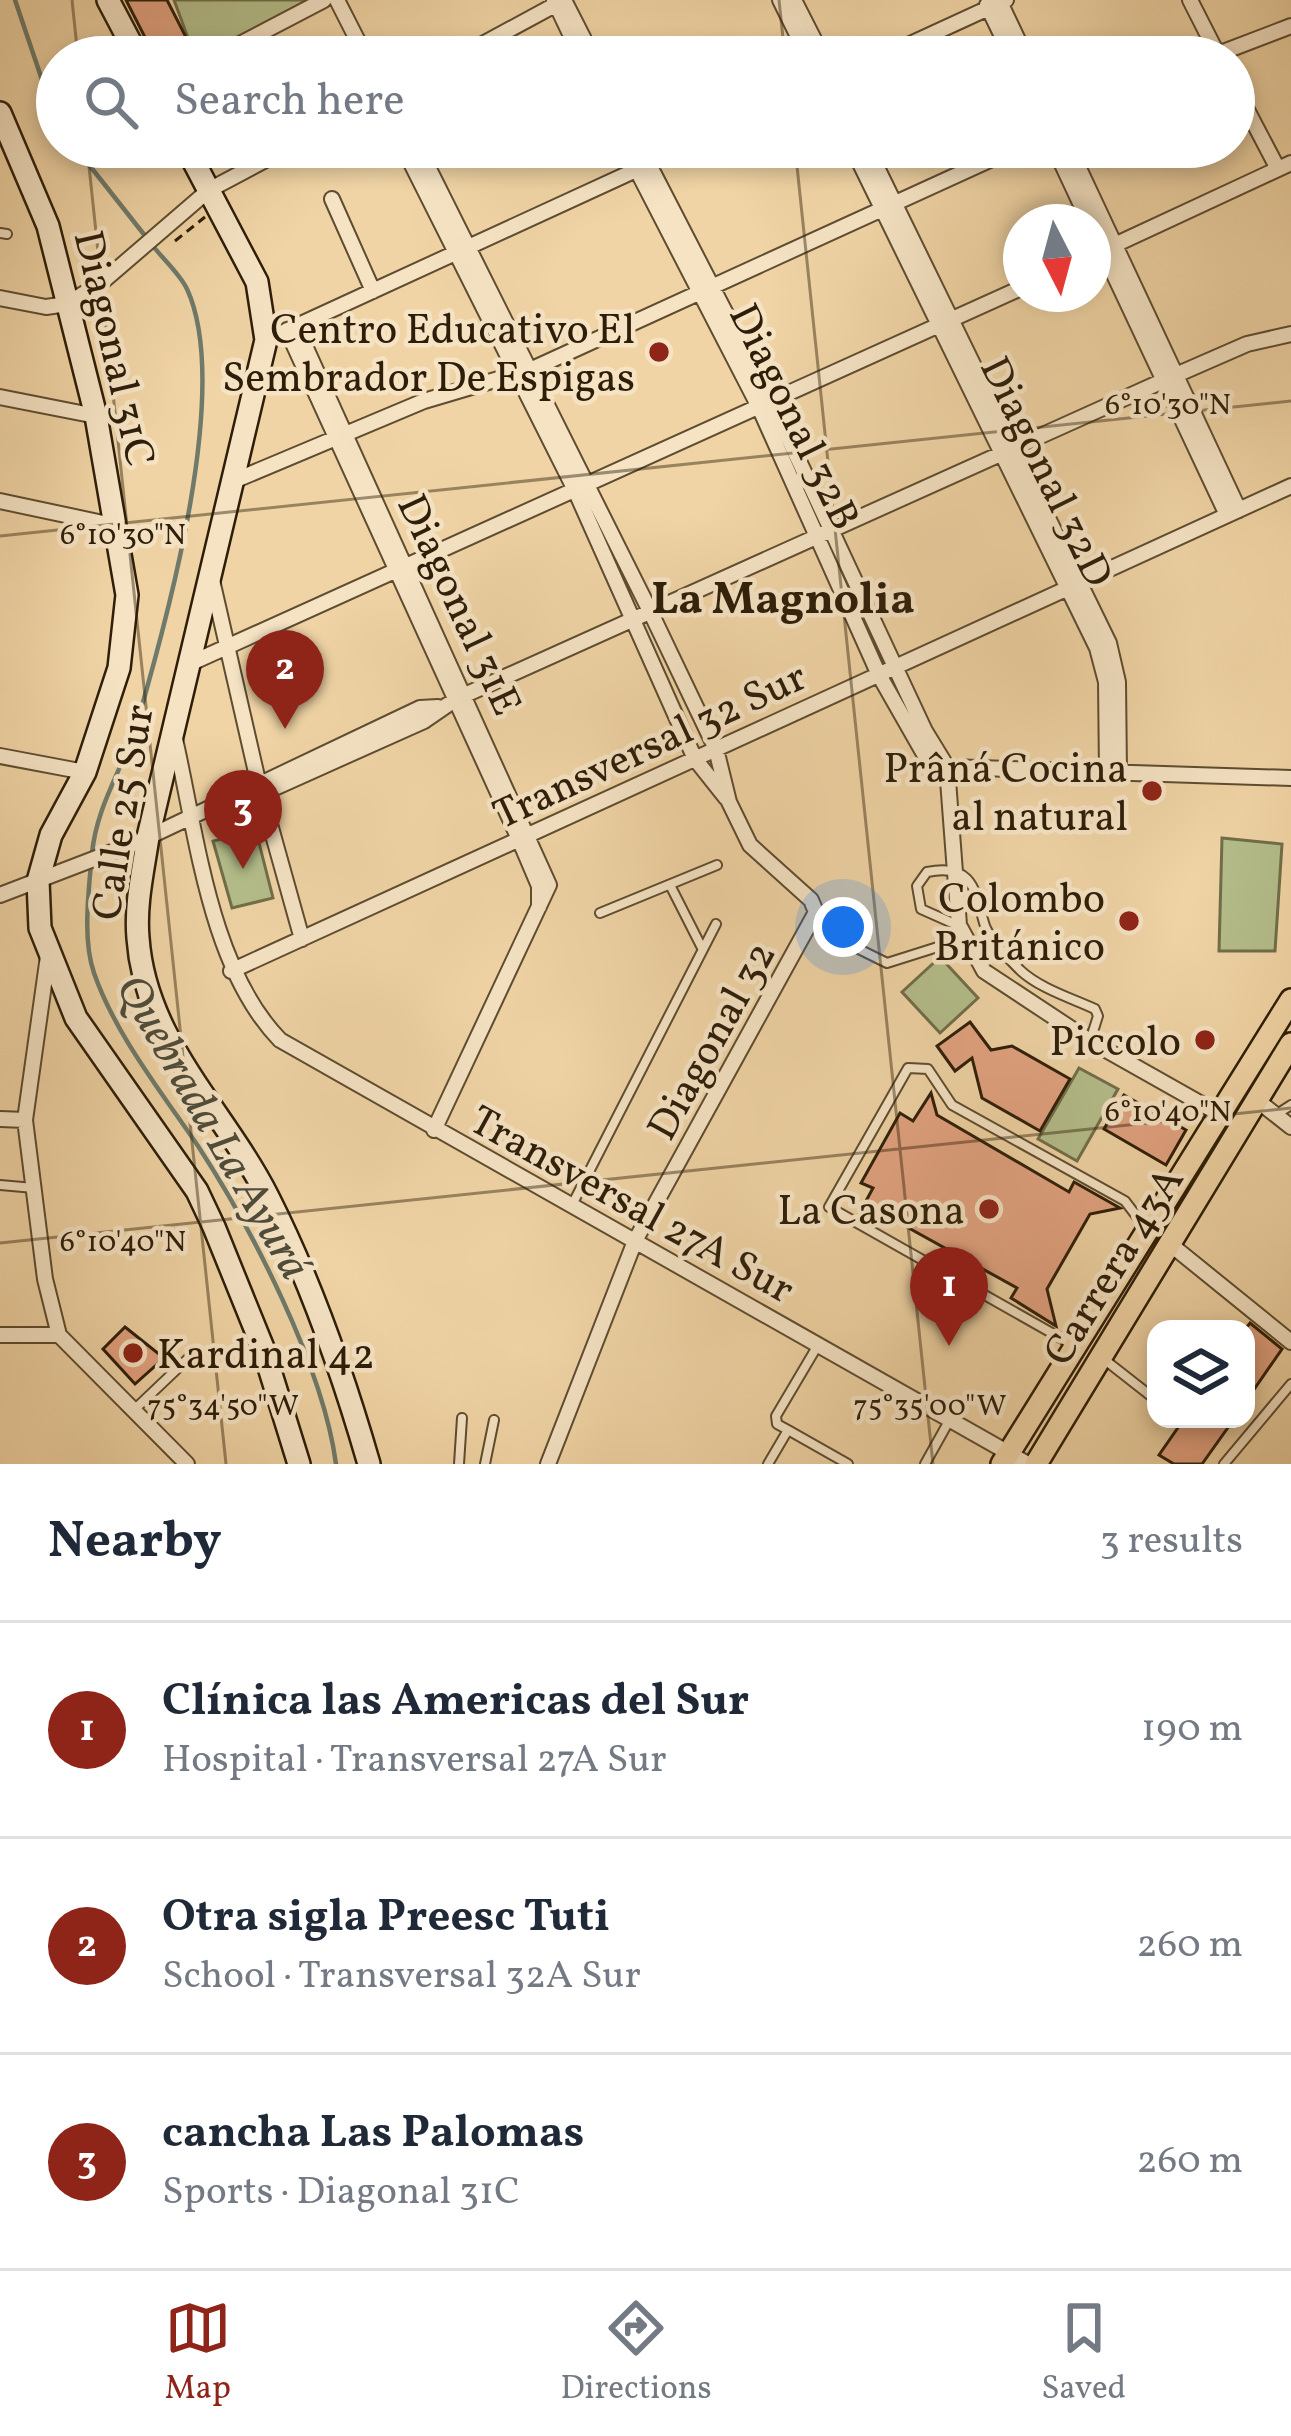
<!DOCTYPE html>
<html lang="en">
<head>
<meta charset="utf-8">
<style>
	:root { --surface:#fff; --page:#f6f6f7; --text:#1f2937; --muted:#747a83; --line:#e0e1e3; --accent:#8f2418 }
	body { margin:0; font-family:Vollkorn,serif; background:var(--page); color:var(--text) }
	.controls { position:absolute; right:36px; bottom:36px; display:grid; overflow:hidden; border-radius:24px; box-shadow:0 6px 18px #0003 }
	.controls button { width:108px; height:108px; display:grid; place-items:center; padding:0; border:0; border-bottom:3px solid var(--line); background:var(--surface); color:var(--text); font:60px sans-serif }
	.compass { position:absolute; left:1003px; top:204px; width:108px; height:108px; border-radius:50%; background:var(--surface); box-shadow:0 6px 18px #0003; rotate:174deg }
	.you { position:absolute; left:843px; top:927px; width:42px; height:42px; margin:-30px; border:9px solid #fff; border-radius:50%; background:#1a73e8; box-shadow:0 0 0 18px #1a73e833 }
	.badge { display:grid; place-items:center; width:78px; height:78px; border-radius:50%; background:var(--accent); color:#fff; font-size:39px; font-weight:700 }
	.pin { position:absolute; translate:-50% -99px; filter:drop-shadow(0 3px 6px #0008) }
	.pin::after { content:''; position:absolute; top:63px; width:42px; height:36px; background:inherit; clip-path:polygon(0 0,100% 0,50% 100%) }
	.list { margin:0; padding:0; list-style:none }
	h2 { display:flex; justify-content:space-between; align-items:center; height:156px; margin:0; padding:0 48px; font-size:51px }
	h2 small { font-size:39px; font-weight:400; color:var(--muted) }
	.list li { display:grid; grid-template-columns:78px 1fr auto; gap:36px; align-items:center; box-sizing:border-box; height:216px; padding:0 48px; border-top:3px solid var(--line) }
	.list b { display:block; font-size:45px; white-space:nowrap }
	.list p { margin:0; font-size:39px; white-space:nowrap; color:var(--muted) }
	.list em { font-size:39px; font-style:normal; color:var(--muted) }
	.icon { flex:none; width:66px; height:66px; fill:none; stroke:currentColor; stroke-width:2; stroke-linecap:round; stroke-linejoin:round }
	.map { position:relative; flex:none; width:1291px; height:1464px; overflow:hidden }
	.search { position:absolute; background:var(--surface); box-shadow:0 6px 18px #0003; left:36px; right:36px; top:36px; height:132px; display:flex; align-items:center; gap:30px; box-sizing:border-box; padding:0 42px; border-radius:66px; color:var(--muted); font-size:45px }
	.sheet { height:804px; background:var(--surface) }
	nav { display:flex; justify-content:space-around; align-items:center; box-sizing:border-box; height:168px; border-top:3px solid var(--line); background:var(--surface); font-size:33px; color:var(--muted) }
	nav a { display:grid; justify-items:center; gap:6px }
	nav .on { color:var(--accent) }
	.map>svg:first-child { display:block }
</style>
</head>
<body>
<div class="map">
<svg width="1291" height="1464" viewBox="0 0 1291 1464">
	<rect width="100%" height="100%" fill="#f0d4a5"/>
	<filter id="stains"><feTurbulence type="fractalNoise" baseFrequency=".00167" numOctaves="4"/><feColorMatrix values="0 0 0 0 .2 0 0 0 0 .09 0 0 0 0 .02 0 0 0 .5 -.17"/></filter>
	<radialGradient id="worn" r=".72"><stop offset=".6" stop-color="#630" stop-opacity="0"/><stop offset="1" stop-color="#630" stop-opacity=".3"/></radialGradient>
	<!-- green -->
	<path fill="#b4be8b" stroke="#716e4a" stroke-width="3" d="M174,0H308L200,57H174L191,46Z
		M256,831L273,898L232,908L213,841Z
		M1222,838L1282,844L1275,951H1219Z
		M940,957L978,998L940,1033L902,992Z
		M1079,1068L1118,1089L1077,1161L1038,1139Z"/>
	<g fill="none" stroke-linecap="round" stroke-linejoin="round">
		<!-- stream -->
		<path stroke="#6f7a6b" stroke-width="4.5" d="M15,0L57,124
			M75,147L146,237
			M92,853C97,804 123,769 137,723C167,620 232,387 187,289C180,274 163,259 153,246
			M91,864C88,898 83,941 94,973C115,1034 162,1093 198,1146C252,1229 323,1366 336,1464"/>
	</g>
	<!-- building -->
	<path fill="#e3a381" stroke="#2e1e09" stroke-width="3" d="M126,0H167L191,47L171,57H155Z
		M970,1022L991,1050L1012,1046L1070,1079L1040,1131L982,1098L972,1058L955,1071L937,1046Z
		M931,1093L937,1115L1069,1192L1074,1182L1120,1208L1090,1214L1047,1289L1056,1326L1011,1298L1017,1288L878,1211L859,1214L873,1188L861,1183L900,1113L913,1121Z
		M1124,1095L1186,1130L1166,1165L1104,1129Z
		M1250,1323L1282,1349L1246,1401V1328Z
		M125,1327L164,1358L135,1384L103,1349Z
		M1184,1419H1234L1202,1464H1174L1159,1455Z"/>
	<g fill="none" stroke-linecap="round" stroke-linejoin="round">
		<!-- lane casing -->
		<g stroke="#5e4c30" stroke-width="12">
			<path id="lane" d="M0,233L7,234
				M670,885L702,948
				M600,913L717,865
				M957,925L921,909L917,886L927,872C976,862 975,895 985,926C991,941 1009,959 1020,970C1039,988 1071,998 1095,1009L1098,1016L1090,1041
				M812,926L887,963L963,939
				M1277,1114L1291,1105
				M0,1185L34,1188
				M572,1205L716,924
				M1073,1345L829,1207L908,1068L928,1069L952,1105L1125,1201L1144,1226
				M1105,1360L1156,1400
				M135,1409L196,1351
				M788,1430L777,1424L776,1416L818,1345
				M459,1464L462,1418
				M485,1464L494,1420
				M768,1464L788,1430L848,1464
				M925,1464L949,1421
				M1224,1464L1291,1384"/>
		</g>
		<!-- street casing -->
		<g stroke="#5e4c30" stroke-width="18">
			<path id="street" d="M337,0L366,57
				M554,0L581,57
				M780,0L808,57
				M794,0L823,57
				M999,0L1026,57
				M1190,0L1219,57
				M987,5L1012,57
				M215,57L324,0
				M459,57L564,0L593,57
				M882,57L1006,0
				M1210,57L1291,26
				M1234,85L1278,169
				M403,147L575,490L695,759L726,798
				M418,147L651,613L716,749L729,802L750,845L811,900L816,912L635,1241L548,1464
				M625,147L759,407L879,675L928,761L947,767L1291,778
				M640,147L771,401L925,731L947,767L959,925L984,971L1090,1041L1223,1116
				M852,147L1097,648L1106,682L1107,772
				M867,147L1109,643L1118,682L1119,772
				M1054,147L1089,222
				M1069,147L1239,510
				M332,199L373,291
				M1093,230L1227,515
				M1093,255L1291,163
				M0,298L46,307L67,304L101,283L209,190L290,147
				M296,326L549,885L434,1130
				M287,330L519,839L539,886V907
				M266,340L686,147
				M0,397L96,416
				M236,480L424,401L532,369L1018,147
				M0,501L117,526
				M212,580L258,781L302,939
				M189,664L1021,288
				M175,739C197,836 210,968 280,1040L1028,1464
				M0,756L85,772
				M239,792L261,794L424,721L456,699L1176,375L1247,344L1291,334
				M0,895L138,842L420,708L438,707
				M48,956L25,1120L45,1279L59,1335L187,1464
				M231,971L1291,486
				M1258,1101L1291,1127
				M0,1119L25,1120
				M1170,1244L1291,1342
				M0,1335H59"/>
		</g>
		<!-- secondary casing -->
		<g stroke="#2e1e09" stroke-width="26">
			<path id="secondary" d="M108,0L138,57
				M0,113L48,226L96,416L127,595L119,668L85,772L51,835L38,881L40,928L76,1018L197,1191L214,1227L263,1348L299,1464
				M186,147L257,282L266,340L148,837C143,871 135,904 138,938C145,1041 224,1110 268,1197C311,1282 343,1374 369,1464"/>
		</g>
		<!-- primary casing -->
		<g stroke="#2e1e09" stroke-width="26">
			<path id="primary" d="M1002,1464L1291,1000
				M1036,1464L1291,1044"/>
		</g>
		<!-- path -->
		<path stroke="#2e1e09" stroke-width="3" stroke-dasharray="9 6" stroke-linecap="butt" d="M175,241L205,217"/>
		<!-- lane -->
		<use href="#lane" stroke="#f5e3c4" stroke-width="8"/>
		<!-- street -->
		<use href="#street" stroke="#f5e3c4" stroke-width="14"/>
		<!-- secondary -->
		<use href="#secondary" stroke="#f5e3c4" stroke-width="21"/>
		<!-- primary -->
		<use href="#primary" stroke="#f0d4a5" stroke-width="21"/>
	</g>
	<!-- ticks -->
	<path fill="none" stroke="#2e1e09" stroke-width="3" stroke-opacity="0.45" d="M72,0L78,57M779,0L785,57M87,147L226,1464M795,147L933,1464M0,536L1291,401M0,1243L1291,1108"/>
	<!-- markers -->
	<g fill="#8f2418" stroke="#f5e3c4" stroke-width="4.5">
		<circle cx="659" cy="352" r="12"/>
		<circle cx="1152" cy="791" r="12"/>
		<circle cx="1129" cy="921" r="12"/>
		<circle cx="1205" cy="1040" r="12"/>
		<circle cx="989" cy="1209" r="12"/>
		<circle cx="133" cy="1353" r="12"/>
	</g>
	<g text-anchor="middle" stroke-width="9" stroke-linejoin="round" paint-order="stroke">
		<!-- poi labels -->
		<g font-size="42" fill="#2e1e09" stroke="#f5e3c4" text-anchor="end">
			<text x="635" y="343">Centro Educativo El<tspan x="635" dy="48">Sembrador De Espigas</tspan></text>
			<text x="1128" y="782">Prâná Cocina<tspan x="1128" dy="48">al natural</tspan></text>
			<text x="1105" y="912">Colombo<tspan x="1105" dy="48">Británico</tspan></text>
			<text x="1181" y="1055">Piccolo</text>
			<text x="965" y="1224">La Casona</text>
			<text x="157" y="1368" text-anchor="start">Kardinal 42</text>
		</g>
		<!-- street labels -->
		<g font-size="42" fill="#2e1e09" stroke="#f5e3c4">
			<text transform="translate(116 348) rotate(77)" y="15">Diagonal 31C</text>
			<text transform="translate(796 416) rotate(64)" y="15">Diagonal 32B</text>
			<text transform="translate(1048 471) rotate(64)" y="15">Diagonal 32D</text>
			<text transform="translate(461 604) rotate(65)" y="15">Diagonal 31E</text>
			<text transform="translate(649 744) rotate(-25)" y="15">Transversal 32 Sur</text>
			<text transform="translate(121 812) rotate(-81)" y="15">Calle 25 Sur</text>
			<text transform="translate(710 1040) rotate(-61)" y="15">Diagonal 32</text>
			<text transform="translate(633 1203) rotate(29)" y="15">Transversal 27A Sur</text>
			<text transform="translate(1112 1265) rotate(-58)" y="15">Carrera 43A</text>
		</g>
		<!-- neighbourhood labels -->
		<g font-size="45" font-weight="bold" fill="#2e1e09" stroke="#f5e3c4">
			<text x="783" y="613">La Magnolia</text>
		</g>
		<!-- water labels -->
		<g font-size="45" font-style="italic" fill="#4f4c3a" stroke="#f5e3c4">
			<text transform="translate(215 1126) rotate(60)" y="16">Quebrada La Ayurá</text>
		</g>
	</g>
	<g font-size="30" text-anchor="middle" fill="#2e1e09" stroke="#f5e3c4" stroke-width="9" stroke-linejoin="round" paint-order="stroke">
		<text x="1168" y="414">6°10'30"N</text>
		<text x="123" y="544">6°10'30"N</text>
		<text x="1168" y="1121">6°10'40"N</text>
		<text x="123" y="1251">6°10'40"N</text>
		<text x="223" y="1415">75°34'50"W</text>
		<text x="930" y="1415">75°35'00"W</text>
	</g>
	<rect width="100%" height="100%" filter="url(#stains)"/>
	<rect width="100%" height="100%" fill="url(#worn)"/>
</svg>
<div class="controls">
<button><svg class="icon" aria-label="layers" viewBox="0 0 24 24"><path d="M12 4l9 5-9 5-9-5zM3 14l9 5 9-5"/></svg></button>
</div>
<svg class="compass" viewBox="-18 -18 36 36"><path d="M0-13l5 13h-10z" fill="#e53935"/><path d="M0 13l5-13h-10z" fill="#747a83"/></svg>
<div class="you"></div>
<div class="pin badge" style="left:949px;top:1346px">1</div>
<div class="pin badge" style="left:285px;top:729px">2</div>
<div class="pin badge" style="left:243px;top:869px">3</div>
<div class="search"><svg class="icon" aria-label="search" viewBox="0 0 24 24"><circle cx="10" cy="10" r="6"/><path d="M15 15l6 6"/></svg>Search here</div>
</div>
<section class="sheet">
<h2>Nearby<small>3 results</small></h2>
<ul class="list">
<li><span class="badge">1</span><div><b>Clínica las Americas del Sur</b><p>Hospital · Transversal 27A Sur</p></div><em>190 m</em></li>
<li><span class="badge">2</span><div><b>Otra sigla Preesc Tuti</b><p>School · Transversal 32A Sur</p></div><em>260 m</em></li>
<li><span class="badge">3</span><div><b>cancha Las Palomas</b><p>Sports · Diagonal 31C</p></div><em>260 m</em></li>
</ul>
</section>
<nav>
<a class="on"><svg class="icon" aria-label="map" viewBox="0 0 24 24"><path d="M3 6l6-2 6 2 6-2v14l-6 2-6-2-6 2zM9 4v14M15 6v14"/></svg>Map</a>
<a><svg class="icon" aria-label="directions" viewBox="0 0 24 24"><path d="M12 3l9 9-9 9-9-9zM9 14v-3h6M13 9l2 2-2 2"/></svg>Directions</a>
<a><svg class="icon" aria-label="saved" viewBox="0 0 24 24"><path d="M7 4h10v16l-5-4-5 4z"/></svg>Saved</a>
</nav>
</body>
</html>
